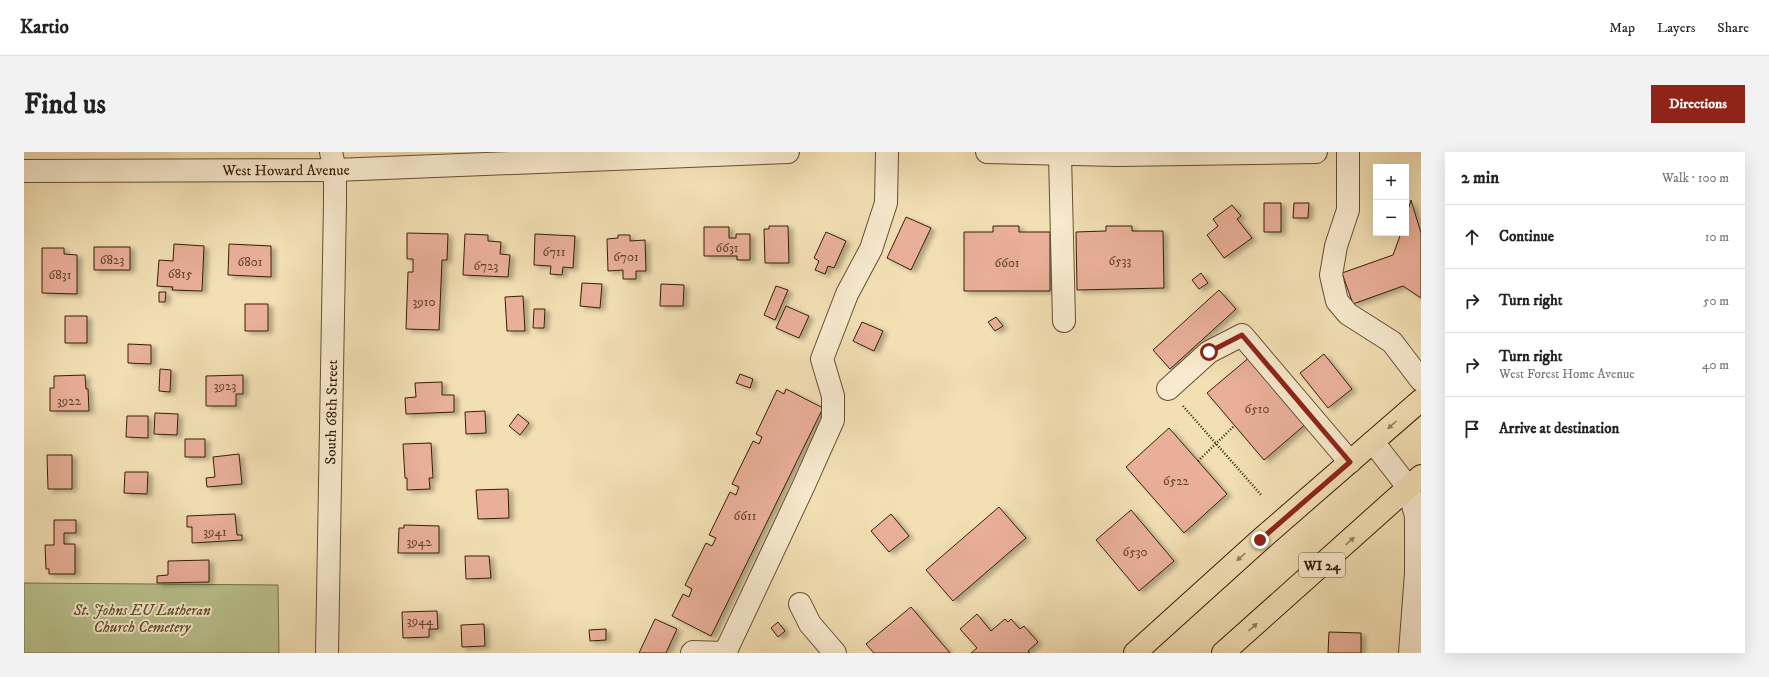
<!DOCTYPE html>
<html lang="en">
<head>
<meta charset="utf-8">
<style>
	:root { --surface:#fff; --page:#f2f2f2; --text:#222; --muted:#767676; --line:#e0e0e0; --accent:#8f2418 }
	body { margin:0; font-family:"IM FELL DW Pica",serif; background:var(--page); color:var(--text) }
	.controls { position:absolute; right:12px; top:12px; display:grid; overflow:hidden; border-radius:0px; box-shadow:0 4px 16px #0002 }
	.controls button { width:36px; height:36px; display:grid; place-items:center; padding:0; border:0; border-bottom:1px solid var(--line); background:var(--surface); color:var(--text); font:20px sans-serif }
	.stop { position:absolute; width:12px; height:12px; margin:-9px; border:3px solid #8f2418; border-radius:50%; background:#fff }
	.stop.end { background:#8f2418; border-color:#fff; box-shadow:0 1px 4px #0008 }
	.list { margin:0; padding:0; list-style:none }
	h2 { display:flex; justify-content:space-between; align-items:center; height:52px; margin:0; padding:0 16px; font-size:17px }
	h2 small { font-size:13px; font-weight:400; color:var(--muted) }
	.list li { display:grid; grid-template-columns:26px 1fr auto; gap:12px; align-items:center; box-sizing:border-box; height:64px; padding:0 16px; border-top:1px solid var(--line) }
	.list b { display:block; font-size:15px; white-space:nowrap }
	.list p { margin:0; font-size:13px; white-space:nowrap; color:var(--muted) }
	.list em { font-size:13px; font-style:normal; color:var(--muted) }
	.icon { flex:none; width:22px; height:22px; fill:none; stroke:currentColor; stroke-width:2; stroke-linecap:round; stroke-linejoin:round }
	.map { position:relative; flex:none; width:1397px; height:501px; overflow:hidden; border-radius:0px }
	header { display:flex; align-items:center; gap:24px; box-sizing:border-box; height:56px; padding:0 20px; background:var(--surface); border-bottom:1px solid var(--line) }
	header strong { font-size:19px }
	nav { display:flex; gap:22px; margin-inline-start:auto; font-size:14px }
	.intro { display:flex; align-items:center; justify-content:space-between; box-sizing:border-box; height:96px; padding:0 24px }
	h1 { margin:0; font-size:28px }
	.button { padding:10px 18px; border-radius:0px; background:var(--accent); color:#fff; font-size:14px; font-weight:700 }
	main { display:flex; gap:24px; padding:0 24px }
	aside { flex:1; background:var(--surface); border-radius:0px; box-shadow:0 4px 16px #0002 }
	.map>svg:first-child { display:block }
</style>
</head>
<body>
<header>
<strong>Kartio</strong>
<nav><a>Map</a><a>Layers</a><a>Share</a></nav>
</header>
<div class="intro"><h1>Find us</h1><a class="button">Directions</a></div>
<main>
<div class="map">
<svg width="1397" height="501" viewBox="0 0 1397 501">
	<defs>
		<filter id="shadow"><feDropShadow dx="4.5" dy="2.5" stdDeviation="2" flood-color="#0004"/></filter>
	</defs>
	<rect width="100%" height="100%" fill="#f2dfb4"/>
	<filter id="stains"><feTurbulence type="fractalNoise" baseFrequency=".005" numOctaves="4"/><feColorMatrix values="0 0 0 0 .2 0 0 0 0 .09 0 0 0 0 .02 0 0 0 .5 -.17"/></filter>
	<radialGradient id="worn" r=".72"><stop offset=".6" stop-color="#630" stop-opacity="0"/><stop offset="1" stop-color="#630" stop-opacity=".3"/></radialGradient>
	<!-- green -->
	<path fill="#b9c28e" stroke="#787049" d="M0,431L254,433L255,501H0Z"/>
	<!-- building -->
	<path fill="#e9af99" stroke="#371f04" filter="url(#shadow)" d="M1387,48L1397,81V146L1379,134L1329,152L1318,121L1369,103L1377,81H1382V65Z
		M1240,51H1257V80H1240Z
		M1270,51H1285L1284,66H1269Z
		M1208,53L1217,64L1213,67L1228,86L1200,106L1183,83L1194,74L1189,67Z
		M882,65L907,76L887,118L863,106Z
		M745,74H764L765,111H741L740,77H745Z
		M969,74H995V80H1026V139H940V80H969Z
		M1082,74H1108V79H1139L1140,136L1053,138L1052,80L1082,79Z
		M680,75H705V86H712V82H726V108H713V104H680Z
		M802,80L822,89L810,116L804,114L801,122L791,118L795,109L790,106Z
		M383,81L424,82L423,108H418L415,178L382,177L384,120H389V107H383Z
		M441,82L464,83V89L477,90L476,102L486,103L484,125L439,123Z
		M511,82L551,84L549,116L539,115L538,123L526,122L527,114L510,113Z
		M594,83H606V89L621,88L622,119H612V127H599V118L584,119L583,87L594,86Z
		M150,92L180,94L178,139L148,138L149,135L133,134L135,108L149,109Z
		M205,92L247,94V125L204,123Z
		M70,95H106V118H70Z
		M18,96H40V102L53,103V142L18,141Z
		M1177,121L1184,131L1175,137L1168,128Z
		M558,131L578,132L576,156L556,154Z
		M637,132L660,133L659,154H636Z
		M752,134L764,138L751,168L740,163Z
		M1195,138L1212,157L1146,217L1129,198Z
		M135,140H142L141,150H135Z
		M499,144L501,179H483L481,145Z
		M221,152H244V179H221Z
		M762,154L785,164L775,186L752,176Z
		M510,157H521L520,176H509Z
		M41,164H63V191H41Z
		M972,165L979,174L971,179L964,170Z
		M838,170L859,179L850,199L829,189Z
		M104,192L127,193V212L104,211Z
		M1300,202L1328,237L1304,256L1276,221Z
		M1227,204L1283,271L1240,308L1183,241Z
		M136,217L147,218L146,240L135,239Z
		M716,222L729,227L726,236L712,231Z
		M61,223L62,237H64L65,259H26V236H30V224Z
		M219,223V242H212V254H182V224Z
		M418,230V243H430V260L382,262L381,246L392,245L391,231Z
		M762,237L799,256L687,484L648,464L659,442L665,445L668,437L661,433L682,391L688,394L692,386L685,383L706,340L712,343L715,335L708,332L729,289L735,292L738,285L732,282L753,238L760,242Z
		M461,259L462,281L442,282L441,260Z
		M131,261L154,262L153,283L130,282Z
		M494,262L505,271L496,283L485,274Z
		M103,264H124V286L102,285Z
		M1145,276L1203,342L1160,381L1102,315Z
		M161,287H181V305H161Z
		M407,291L409,326H405L406,337L383,338V326H381L379,292Z
		M215,302L218,332L183,335L182,326L191,325L189,305Z
		M23,303H48V337H24Z
		M101,320H124L123,342L100,341Z
		M484,337L485,366L454,367L452,338Z
		M975,355L1002,386L929,449L902,418Z
		M1107,358L1150,409L1115,439L1072,388Z
		M211,362L213,383H218V388L168,391V375H163V364Z
		M867,362L885,384L865,400L847,379Z
		M30,368H52V381H40V392H51V422H25V417H22L21,393H30Z
		M380,373L415,374V401H374L375,376H380Z
		M441,404H465L467,426L442,427Z
		M185,408V430L133,431V424L144,423V409Z
		M887,455L926,501H850L842,492Z
		M413,459L414,477H405V485L379,486L378,460Z
		M953,462L967,479L981,467L984,470L987,467L996,477L1000,474L1014,490L1004,499L1006,501H947L953,496L936,477Z
		M631,467L653,477L642,501H615Z
		M754,470L761,479L754,485L747,476Z
		M460,472L461,494L438,495L437,473Z
		M582,477V488L566,489L565,478Z
		M1305,480L1337,481V501H1304Z"/>
	<g fill="none" stroke-linecap="round" stroke-linejoin="round">
		<!-- minor casing -->
		<g stroke="#664f30" stroke-width="24">
			<g id="minor">
				<path d="M963,0L1094,3L1292,0"/>
				<path d="M1324,0V58L1312,94L1307,123L1313,149L1324,162L1368,190L1397,228"/>
				<path d="M1036,3L1040,169"/>
				<path id="s1" d="M0,19L311,18L764,0"/>
				<path d="M1144,237L1185,200L1218,183L1326,310"/>
				<path d="M1349,290L1384,335L1392,364V421L1386,501"/>
				<path d="M776,452L786,472L811,501"/>
				<path id="s2" d="M303,501L311,51V18L307,0"/>
				<path d="M668,501L669,500L701,501L780,333L809,268V244L798,207L823,142L847,97L862,51L863,0"/>
			</g>
		</g>
		<!-- major casing -->
		<g stroke="#371f04" stroke-width="24">
			<path id="major" d="M1111,501L1236,388L1397,248
				M1199,501L1397,324"/>
		</g>
		<!-- path -->
		<path stroke="#371f04" stroke-width="2.5" stroke-dasharray="1 2" stroke-linecap="butt" d="M1159,254L1238,344
			M1174,309L1210,274"/>
		<!-- minor -->
		<use href="#minor" stroke="#f7eace" stroke-width="22"/>
		<!-- major -->
		<use href="#major" stroke="#f2dfb4" stroke-width="22"/>
	</g>
	<!-- one-way arrows -->
	<defs><path id="oneway-solid" d="M-6-.8H1V-3.2L6.5 0L1 3.2V.8H-6Z"/></defs>
	<g fill="#947f5c">
		<use href="#oneway-solid" transform="translate(1368 273) rotate(138)"/>
		<use href="#oneway-solid" transform="translate(1326 389) rotate(-42)"/>
		<use href="#oneway-solid" transform="translate(1217 405) rotate(138)"/>
		<use href="#oneway-solid" transform="translate(1229 475) rotate(-41)"/>
	</g>
	<g fill="none" stroke-linecap="round" stroke-linejoin="round">
		<!-- route -->
		<path stroke="#8f2418" stroke-width="5" d="M1185,200L1218,183L1326,310L1236,388"/>
	</g>
	<g text-anchor="middle" stroke-width="4" stroke-linejoin="round" paint-order="stroke">
		<!-- number labels -->
		<g font-size="13" fill="#644329">
			<text x="703" y="100">6631</text>
			<text x="530" y="104">6711</text>
			<text x="602" y="109">6701</text>
			<text x="88" y="112">6823</text>
			<text x="1096" y="113">6533</text>
			<text x="226" y="114">6801</text>
			<text x="983" y="115">6601</text>
			<text x="462" y="118">6723</text>
			<text x="156" y="126">6815</text>
			<text x="36" y="127">6831</text>
			<text x="400" y="154">3910</text>
			<text x="201" y="238">3923</text>
			<text x="45" y="253">3922</text>
			<text x="1233" y="261">6510</text>
			<text x="1152" y="333">6522</text>
			<text x="721" y="368">6611</text>
			<text x="191" y="384">3941</text>
			<text x="395" y="394">3942</text>
			<text x="1111" y="404">6530</text>
			<text x="396" y="473">3944</text>
		</g>
		<!-- shield labels -->
		<rect fill="#f7eace" stroke="#715c41" stroke-width="1" x="1275" y="401" width="46" height="24" rx="3"/>
		<g font-size="14" font-weight="bold" fill="#371f04">
			<text x="1298" y="418">WI 24</text>
		</g>
		<!-- street labels -->
		<g font-size="15" fill="#371f04" stroke="#f7eace">
			<text dy="5" stroke="none"><textPath href="#s1" startOffset="262">West Howard Avenue</textPath></text>
			<text dy="5" stroke="none"><textPath href="#s2" startOffset="241">South 68th Street</textPath></text>
		</g>
		<!-- park labels -->
		<g font-size="15" font-style="italic" fill="#5e502d" stroke="#f7eace">
			<text x="118" y="463">St. Johns EU Lutheran<tspan x="118" dy="17">Church Cemetery</tspan></text>
		</g>
	</g>
	<rect width="100%" height="100%" filter="url(#stains)"/>
	<rect width="100%" height="100%" fill="url(#worn)"/>
</svg>
<div class="controls">
<button>+</button>
<button>−</button>
</div>
<div class="stop" style="left:1185px;top:200px"></div>
<div class="stop end" style="left:1236px;top:388px"></div>
</div>
<aside>
<h2>2 min<small>Walk · 100 m</small></h2>
<ul class="list">
<li><svg class="icon" aria-label="ahead" viewBox="0 0 24 24"><path d="M12 20V5M6 11l6-6 6 6"/></svg><div><b>Continue</b></div><em>10 m</em></li>
<li><svg class="icon" aria-label="right" viewBox="0 0 24 24"><path d="M7 20v-9h11M14 6l5 5-5 5"/></svg><div><b>Turn right</b></div><em>50 m</em></li>
<li><svg class="icon" aria-label="right" viewBox="0 0 24 24"><path d="M7 20v-9h11M14 6l5 5-5 5"/></svg><div><b>Turn right</b><p>West Forest Home Avenue</p></div><em>40 m</em></li>
<li><svg class="icon" aria-label="arrive" viewBox="0 0 24 24"><path d="M6 21V4h12l-3 4 3 4H6"/></svg><div><b>Arrive at destination</b></div></li>
</ul>
</aside>
</main>
</body>
</html>
